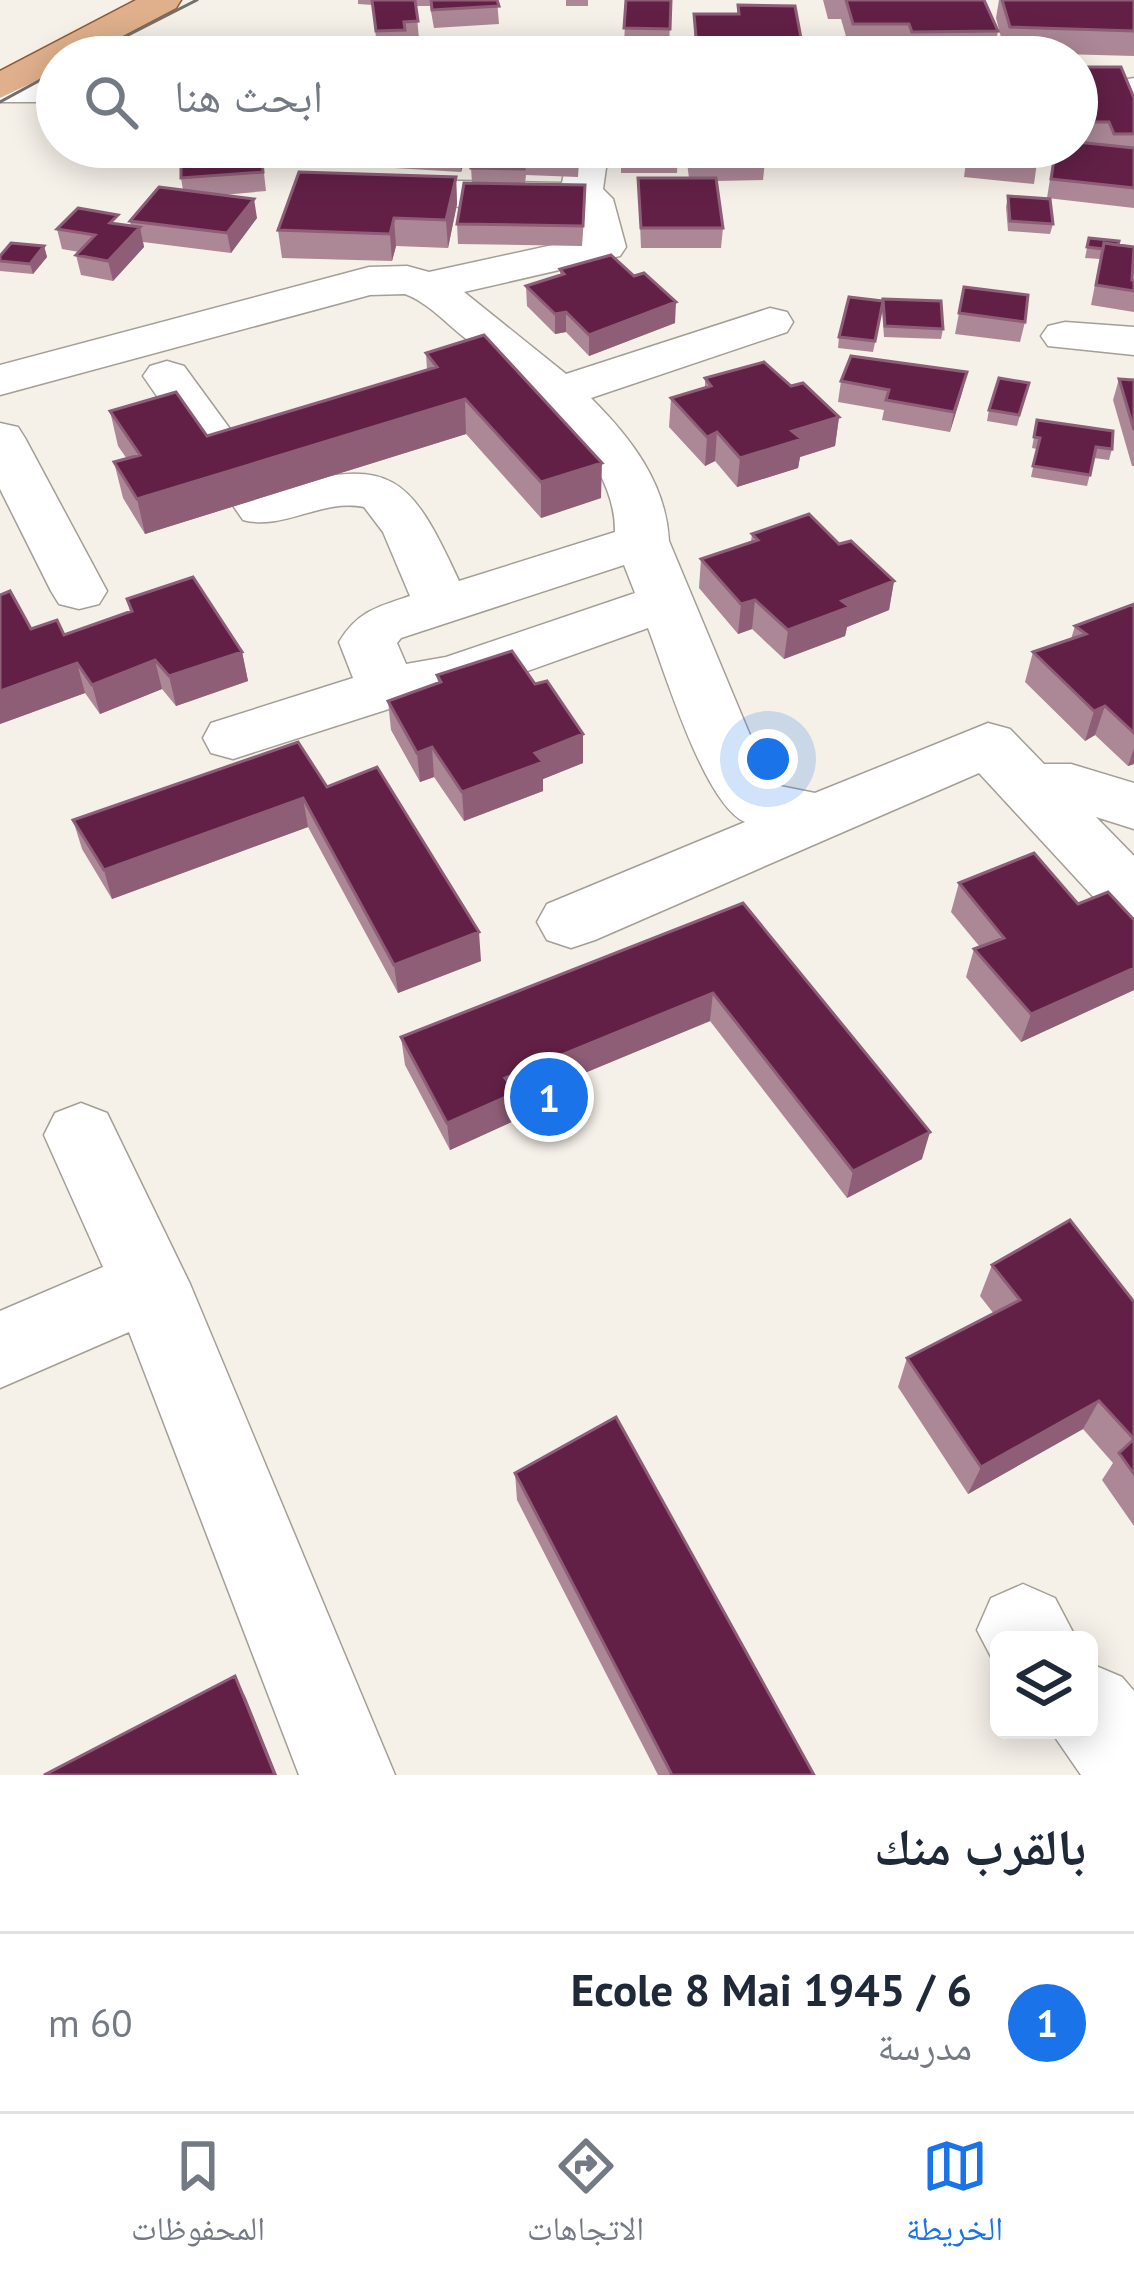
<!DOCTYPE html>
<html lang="ar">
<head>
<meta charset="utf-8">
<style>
	:root { --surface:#fff; --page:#f2f2f3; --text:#1f2937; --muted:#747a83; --line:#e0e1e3; --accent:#1a73e8 }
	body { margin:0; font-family:"PT Sans","Noto Naskh Arabic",sans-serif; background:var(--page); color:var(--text); direction:rtl }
	.controls { position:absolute; right:36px; bottom:36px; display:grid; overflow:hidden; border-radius:18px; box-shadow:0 6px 30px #0003 }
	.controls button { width:108px; height:108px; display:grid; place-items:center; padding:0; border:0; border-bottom:3px solid var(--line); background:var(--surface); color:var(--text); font:60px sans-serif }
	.you { position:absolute; left:768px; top:759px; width:42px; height:42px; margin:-30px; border:9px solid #fff; border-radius:50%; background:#1a73e8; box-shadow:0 0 0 18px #1a73e833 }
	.badge { display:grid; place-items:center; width:78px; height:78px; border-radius:50%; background:var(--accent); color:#fff; font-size:39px; font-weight:700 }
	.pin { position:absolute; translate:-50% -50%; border:6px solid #fff; box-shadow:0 3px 12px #0006 }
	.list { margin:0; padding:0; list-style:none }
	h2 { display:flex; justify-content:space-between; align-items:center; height:156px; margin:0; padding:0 48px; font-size:51px }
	h2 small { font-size:39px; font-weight:400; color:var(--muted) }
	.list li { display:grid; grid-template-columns:78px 1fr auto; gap:36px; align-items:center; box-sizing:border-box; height:180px; padding:0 48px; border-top:3px solid var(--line) }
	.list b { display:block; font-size:45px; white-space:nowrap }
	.list p { margin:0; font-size:39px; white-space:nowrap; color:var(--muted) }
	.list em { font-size:39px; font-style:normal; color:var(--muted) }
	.icon { flex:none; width:66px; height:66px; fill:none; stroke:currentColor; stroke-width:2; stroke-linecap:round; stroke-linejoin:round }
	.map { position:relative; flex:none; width:1134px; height:1775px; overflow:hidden; direction:ltr }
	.search { position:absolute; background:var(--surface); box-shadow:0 6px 30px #0003; left:36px; right:36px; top:36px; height:132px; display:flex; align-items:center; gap:30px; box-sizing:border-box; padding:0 42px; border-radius:66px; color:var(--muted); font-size:45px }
	.sheet { height:336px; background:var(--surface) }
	nav { display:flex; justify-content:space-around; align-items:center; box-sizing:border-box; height:168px; border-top:3px solid var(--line); background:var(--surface); font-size:33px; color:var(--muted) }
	nav a { display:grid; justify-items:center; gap:6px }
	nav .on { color:var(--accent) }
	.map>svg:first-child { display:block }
</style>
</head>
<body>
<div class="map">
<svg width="1134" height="1775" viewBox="0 0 1134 1775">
	<rect width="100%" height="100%" fill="#f5f0e8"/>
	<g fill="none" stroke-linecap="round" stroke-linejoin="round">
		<!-- minor casing -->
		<g stroke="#a39f97" stroke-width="3">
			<path id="minor" d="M0,78H57V102H0Z
				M1134,78V109L1120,105L1112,89L1117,81Z
				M569,147H609L603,189L613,199L626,247L620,256L464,292L566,374L770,308L787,312L793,322L787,332L591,398C631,438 666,483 669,541L760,759L780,786L815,793L988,723L1010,729L1044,764H1071L1134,783V829L1096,817L1134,856V923L1111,916L979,773L595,940L571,948L547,940L537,922L547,904L745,822C704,804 665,672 648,628L474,690L392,708L233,759L211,753L203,738L211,723L353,678L339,642C358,611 377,607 410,596L383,532L364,507C322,498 284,531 243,520L143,376L150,366L167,361L184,366L274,489C392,455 410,475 459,581L615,532C616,450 521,384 465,338C446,323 427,302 405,294L370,295L0,395V365L369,267L407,266L429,272L580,239L573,209L367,205L352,201L346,192L352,183L367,179L562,183ZM624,565L635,593L446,657L406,664L397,643L401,638Z
				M1065,322L1134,327V355L1048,346L1041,336L1048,326Z
				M0,423L18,427L25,438L107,591L99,604L79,609L59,604L51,591L0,489Z
				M81,1103L107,1113L190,1284L395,1775H299L129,1332L0,1388V1311L103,1267L44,1135L55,1113Z
				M1023,1584L1055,1598L1077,1640H999V1672L977,1630L991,1598Z
				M1089,1663L1122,1677L1134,1691V1775H1081L1050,1730H1089Z"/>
		</g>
		<!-- major casing -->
		<g stroke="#905b33" stroke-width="3">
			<path id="major" d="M136,0H181L176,8L83,57H57V71L0,98V71Z"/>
		</g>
		<!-- minor -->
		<use href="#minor" fill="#fff" fill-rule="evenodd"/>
		<!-- major -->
		<use href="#major" fill="#e0b08c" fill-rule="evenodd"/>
		<!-- tram -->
		<path stroke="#73706b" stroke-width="3" d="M85,57L197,0
			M0,102L57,71"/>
	</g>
	<!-- wall -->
	<path fill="#ac8897" d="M358,0H497L499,24L434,28L430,6H416L419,39L406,40L407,48L377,50L373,5L358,4Z
		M566,0H588V6H566Z
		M626,0H671L669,47L624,46Z
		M823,0H984L998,31L993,57H908L905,49L850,50L841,19H828Z
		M999,0H1134V56L1061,54L1060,57H1030L1031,54L1005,53L996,18Z
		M738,5L803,49L802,57H695L694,14H737Z
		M1077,67L1134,98V208L1047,198L1055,148H1039L1034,184L964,177L968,147H1077Z
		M261,147L266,191L223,195L257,218L231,253L143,242L144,247L113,281L81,275L76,255L79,252L62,249L57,229L120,224L131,226L130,221L183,190L181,178Z
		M305,147H469L461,172L361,166V158L359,161L306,156Z
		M475,147H580L578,177L526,175L525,184L585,205L582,246L458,244L457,224L472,183L471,168Z
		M621,147H678L677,173H621Z
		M685,147H761L765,161L763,180L717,181L723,228L721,248H641L638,178H689Z
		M456,177L457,204L448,248L396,246L392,261L282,258L278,230Z
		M1008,196L1053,224L1050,234L1008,231L1006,207Z
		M1089,238L1118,245L1134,280V312L1091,305L1100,259L1085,258Z
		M44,246L47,257L33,274L0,271V256Z
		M560,269L675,323L589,356L566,332L555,334L527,306L526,286L560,275Z
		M964,287L1025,322L1020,342L955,334Z
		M883,301L943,329L941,339L884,337L882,310L873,352L838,348L839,337Z
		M426,353L601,498L541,518L466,434L145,534L123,498L114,462L127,459L118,446L110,411L207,436L427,370Z
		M967,372L950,432L882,420L884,410L838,402L841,381Z
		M705,378L791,386L839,417L835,446L800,457L798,468L737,487L715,461L705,466L669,427L671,398L705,388Z
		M1119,379L1134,380V466H1132L1113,400Z
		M1029,383L1017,426L987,421L989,410Z
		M1037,420L1112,449L1109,460L1094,458L1087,486L1031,477L1037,449L1032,448Z
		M752,534L839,544L894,581L889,610L847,627L845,636L784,659L752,629L738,634L699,588L701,559L751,542Z
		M0,595L31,629L64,635L130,612L127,599L242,652L248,681L176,706L162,689L100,714L85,693L0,724Z
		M1134,604V764L1128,766L1095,735L1085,741L1025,682L1033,652L1071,639L1075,626Z
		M437,675L583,763L543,779V791L464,821L434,777L420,782L391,730L388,701L438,683Z
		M327,787L481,961L398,993L308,827L112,899L82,849L73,820Z
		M959,883L1078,904L1134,920V990L1021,1042L966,977L974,949L980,947L951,912Z
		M743,903L922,1159L847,1198L710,1021L517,1101L518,1119L450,1150L405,1065L401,1037Z
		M992,1265L1134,1302V1526L1102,1480L1113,1463L1083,1429L968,1494L898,1387L907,1358L994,1314L980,1296Z
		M515,1473L814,1775H658L517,1500Z"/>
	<!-- shaded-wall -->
	<path fill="#8e5e77" d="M462,147H469L461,172L460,153Z
		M456,177L457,204L448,248L446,220Z
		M254,199L257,218L231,253L227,233Z
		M394,218L396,246L392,261L390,234Z
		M140,227L144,247L113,281L108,261Z
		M44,246L47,257L33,274L30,264Z
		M676,302L675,323L589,356V335Z
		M566,312V332L555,334V314Z
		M967,372L962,393L950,432L954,412Z
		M465,399L466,434L145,534L137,499Z
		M839,417L835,446L800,457L798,468L737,487L740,458L792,431Z
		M717,432L715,461L705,466L707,437Z
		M602,463L601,498L541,518V482Z
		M894,581L889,610L847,627L845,636L784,659L788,630L842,601Z
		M755,600L752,629L738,634L741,604Z
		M242,652L248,681L176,706L169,676Z
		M155,660L162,689L100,714L92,685Z
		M77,663L85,693L0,724V691Z
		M1105,706L1095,735L1085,741L1094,711Z
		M583,734V763L543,779V791L464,821L462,792L535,753Z
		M432,747L434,777L420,782L417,753Z
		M1134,748V764L1128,766Z
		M303,798L308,827L112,899L104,870Z
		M479,932L481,961L398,993L394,965Z
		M1134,968V990L1021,1042L1031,1014Z
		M713,993L710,1021L517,1101L518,1119L450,1150L447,1123L505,1078Z
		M930,1132L922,1159L847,1198L853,1171Z
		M1099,1401L1083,1429L968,1494L981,1467Z
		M235,1676L246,1698L277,1775H275Z"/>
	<!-- building -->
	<path fill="#622046" stroke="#8e5e77" stroke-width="3" d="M372,0H415L418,21L404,22L405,30L376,31Z
		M431,0H497L499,6L432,10Z
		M626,0H671L670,29L624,28Z
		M846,0H984L998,31L912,32L909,24H853Z
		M1002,0H1134V31L1010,27Z
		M738,5L795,6L803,49H697L694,14H739Z
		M1033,46L1062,49L1060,57L1031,54Z
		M1077,67H1121L1134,98V134H1114L1109,122H1077Z
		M1077,142L1134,148V188L1051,179L1056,147H1077Z
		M235,147H261L263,172L181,178V150Z
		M361,147H462L460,153Z
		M475,147H579L578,157L525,156L524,169L471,168Z
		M622,147H678V154L621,153Z
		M688,147H761L765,161L691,163Z
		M969,147H1039L1038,165L967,157Z
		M299,172L456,177L446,220L394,218L390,234L278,230Z
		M638,178H716L723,228H641Z
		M464,183L585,185L583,226L457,224Z
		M159,187L254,199L227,233L130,221Z
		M1008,196L1050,199L1053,224L1010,221Z
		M78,208L118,215L110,223L140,227L108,261L76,255L95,235L57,229Z
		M1089,238L1119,241L1118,245L1104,243L1103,249L1087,247Z
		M11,243L44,246L30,264L0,261V256Z
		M1104,243L1134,247L1132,280H1134V291L1096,285Z
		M611,255L634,276L644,273L676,302L589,335L566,312L555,314L526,286L564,274L560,269Z
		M964,287L1028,295L1025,322L959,313Z
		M849,297L883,301L875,341L839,337Z
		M883,299L941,301L943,329L885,326Z
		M484,335L602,463L541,482L465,399L137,499L114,462L140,455L110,411L176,392L207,436L437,367L426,353Z
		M851,356L967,372L954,412L886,400L889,390L841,381Z
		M764,362L791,386L803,383L839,417L792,431L802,439L740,458L717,432L707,437L671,398L711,386L705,378Z
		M999,378L1029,383L1019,415L989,410Z
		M1119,379L1134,380V430Z
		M1037,420L1113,431L1112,449L1096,447L1090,475L1033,466L1040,438L1034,437Z
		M809,514L839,544L851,541L894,581L842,601L850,607L788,630L755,600L741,604L701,559L758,540L752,534Z
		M193,577L242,652L169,676L155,660L92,685L77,663L0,691V595L10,591L31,629L57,620L64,635L132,611L127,599Z
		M1134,604V733L1105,706L1094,711L1033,652L1086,634L1075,626Z
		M512,651L535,684L547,681L583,734L535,753L543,762L462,792L432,747L417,753L388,701L441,682L437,675Z
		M298,742L327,787L377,767L479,932L394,965L303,798L104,870L73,820Z
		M1034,853L1078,904L1108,892L1134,920V968L1031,1014L974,949L1004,938L959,883Z
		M743,903L930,1132L853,1171L713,993L505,1078L517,1092L447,1123L401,1037Z
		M1070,1220L1134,1302V1474L1119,1453L1134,1439L1099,1401L981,1467L907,1358L1020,1300L992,1265Z
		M616,1417L814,1775H672L515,1473Z
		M235,1676L275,1775H44Z"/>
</svg>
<div class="controls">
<button><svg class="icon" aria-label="layers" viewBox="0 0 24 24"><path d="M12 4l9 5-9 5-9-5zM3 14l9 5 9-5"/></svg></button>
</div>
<div class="you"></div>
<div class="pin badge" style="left:549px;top:1097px">1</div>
<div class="search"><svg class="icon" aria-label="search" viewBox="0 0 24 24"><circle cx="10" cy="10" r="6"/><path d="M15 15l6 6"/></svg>ابحث هنا</div>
</div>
<section class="sheet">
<h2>بالقرب منك<small></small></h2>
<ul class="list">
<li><span class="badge">1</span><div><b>Ecole 8 Mai 1945 / 6</b><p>مدرسة</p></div><em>60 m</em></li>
</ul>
</section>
<nav>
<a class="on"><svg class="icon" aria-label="map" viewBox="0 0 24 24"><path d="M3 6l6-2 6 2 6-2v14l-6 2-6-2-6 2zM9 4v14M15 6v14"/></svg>الخريطة</a>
<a><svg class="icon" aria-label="directions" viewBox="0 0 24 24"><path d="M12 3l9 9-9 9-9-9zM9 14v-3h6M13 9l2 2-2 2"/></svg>الاتجاهات</a>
<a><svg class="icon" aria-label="saved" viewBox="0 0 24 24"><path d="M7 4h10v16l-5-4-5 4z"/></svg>المحفوظات</a>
</nav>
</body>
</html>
